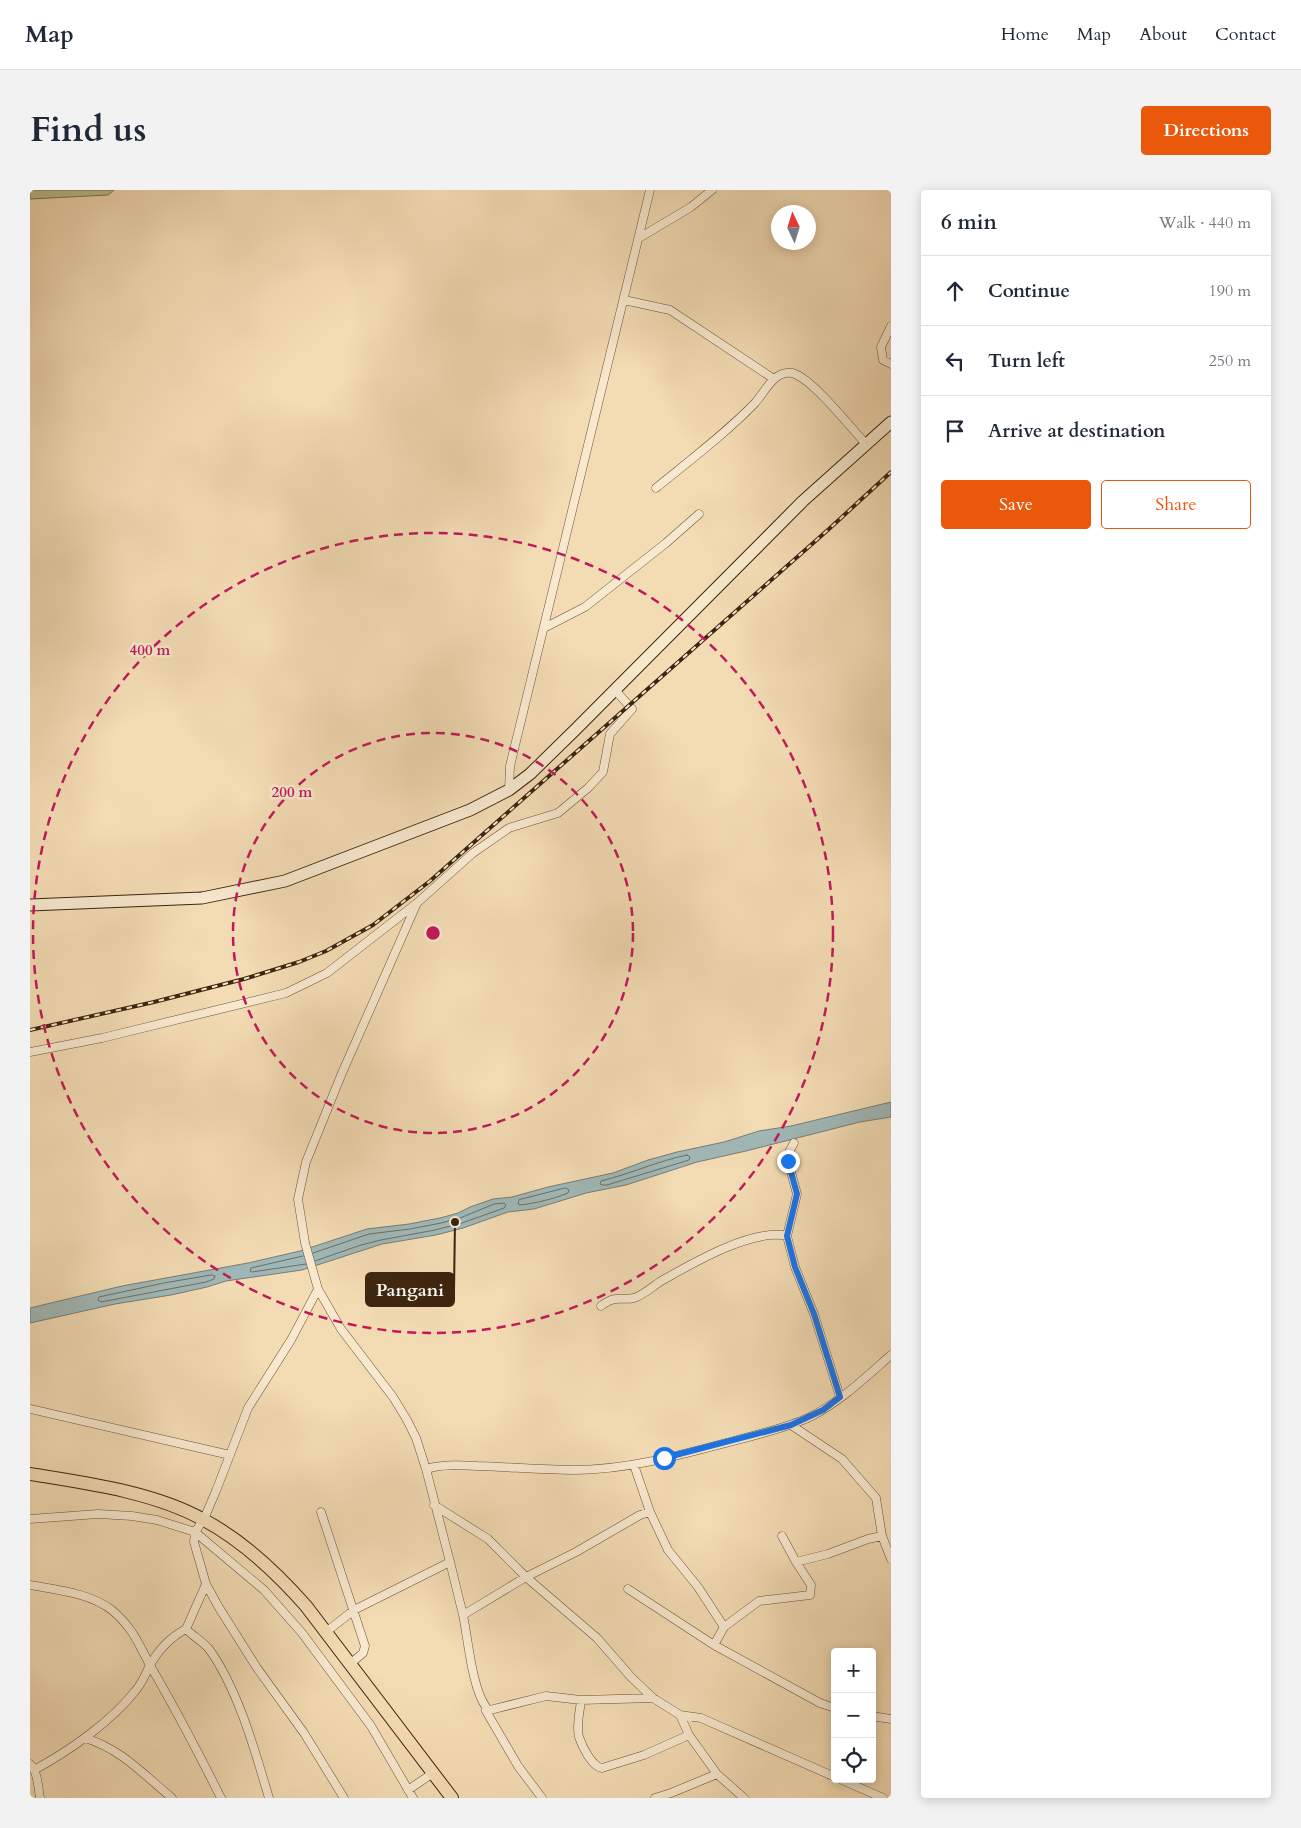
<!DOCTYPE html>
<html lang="en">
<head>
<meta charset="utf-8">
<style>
	:root { --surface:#fff; --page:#f2f2f3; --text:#1f2937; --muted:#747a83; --line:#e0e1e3; --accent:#ea580c }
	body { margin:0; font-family:Cardo,serif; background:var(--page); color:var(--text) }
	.controls { position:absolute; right:15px; bottom:15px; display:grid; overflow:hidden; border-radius:5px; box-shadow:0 2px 12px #0003 }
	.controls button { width:45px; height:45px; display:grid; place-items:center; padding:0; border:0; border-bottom:1px solid var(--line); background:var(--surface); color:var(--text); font:25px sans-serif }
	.compass { position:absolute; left:741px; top:15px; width:45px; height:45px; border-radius:50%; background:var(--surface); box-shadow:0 2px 12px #0003; rotate:356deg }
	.stop { position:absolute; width:15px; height:15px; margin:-11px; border:4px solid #1a73e8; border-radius:50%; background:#fff }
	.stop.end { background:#1a73e8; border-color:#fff; box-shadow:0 1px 5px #0008 }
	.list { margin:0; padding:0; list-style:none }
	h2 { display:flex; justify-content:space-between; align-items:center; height:65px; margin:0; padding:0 20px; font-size:21px }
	h2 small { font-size:16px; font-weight:400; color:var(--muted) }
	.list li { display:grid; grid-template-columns:32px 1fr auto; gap:15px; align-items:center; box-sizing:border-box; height:70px; padding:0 20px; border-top:1px solid var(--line) }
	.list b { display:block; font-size:19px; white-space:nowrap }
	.list em { font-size:16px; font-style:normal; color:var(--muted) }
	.actions { display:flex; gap:10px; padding:15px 20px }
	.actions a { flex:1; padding:11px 0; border:1px solid var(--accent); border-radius:5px; text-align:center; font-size:18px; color:var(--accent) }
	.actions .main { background:var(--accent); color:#fff }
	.icon { flex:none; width:28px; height:28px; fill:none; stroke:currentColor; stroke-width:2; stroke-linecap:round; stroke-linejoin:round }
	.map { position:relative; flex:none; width:861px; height:1608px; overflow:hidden; border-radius:5px }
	header { display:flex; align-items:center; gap:30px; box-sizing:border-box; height:70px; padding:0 25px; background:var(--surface); border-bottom:1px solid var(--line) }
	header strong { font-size:24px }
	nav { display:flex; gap:28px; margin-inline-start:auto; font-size:18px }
	.intro { display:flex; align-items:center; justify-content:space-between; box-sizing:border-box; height:120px; padding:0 30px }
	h1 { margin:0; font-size:35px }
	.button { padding:12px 22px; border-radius:5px; background:var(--accent); color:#fff; font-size:18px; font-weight:700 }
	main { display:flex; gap:30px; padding:0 30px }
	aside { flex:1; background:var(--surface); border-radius:5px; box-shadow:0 2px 12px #0003 }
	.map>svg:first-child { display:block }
</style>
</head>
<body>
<header>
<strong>Map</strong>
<nav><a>Home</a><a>Map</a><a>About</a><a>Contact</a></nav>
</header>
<div class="intro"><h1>Find us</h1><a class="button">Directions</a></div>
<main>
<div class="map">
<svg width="861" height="1608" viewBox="0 0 861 1608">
	<rect width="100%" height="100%" fill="#f3dbb4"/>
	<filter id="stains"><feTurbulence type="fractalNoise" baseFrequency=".004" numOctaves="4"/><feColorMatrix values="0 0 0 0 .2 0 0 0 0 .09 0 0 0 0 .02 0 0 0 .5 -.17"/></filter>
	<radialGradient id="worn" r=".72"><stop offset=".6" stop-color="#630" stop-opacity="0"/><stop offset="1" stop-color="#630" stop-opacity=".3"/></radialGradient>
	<!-- green -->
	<path fill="#bbc08c" stroke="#7c724d" d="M0,0H84L78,5L0,9Z"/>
	<!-- water -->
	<path fill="#a0b8b8" stroke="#787d74" d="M861,912V927L830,932L716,961L667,972L596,995L556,1003L504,1019L478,1022L433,1038L406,1045L352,1054L272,1080L196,1091L177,1097L141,1105L85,1114L0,1133V1118L92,1096L218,1073L270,1061L337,1039L379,1034L410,1028L428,1023L440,1017L463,1009L482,1007L518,997L583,983L618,970L647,962L694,952L729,941L761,936Z"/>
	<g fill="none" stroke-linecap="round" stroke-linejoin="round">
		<!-- shore -->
		<path stroke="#6e6e63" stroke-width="1" d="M657,965L660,967L659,970L577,995H572L570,994L571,991C600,984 628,971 657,965Z
			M536,998L539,1000L538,1003C523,1009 507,1013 490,1015L488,1014L489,1010Z
			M283,1063L339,1044L380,1039L411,1033L430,1028L464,1014L474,1013L476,1015L474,1018L432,1033L405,1040L351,1050L331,1055L285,1071
			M273,1066L221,1078L220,1081L222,1082L276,1074
			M182,1085L185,1086L184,1089L176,1092L71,1112L68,1110L69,1107L134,1093Z"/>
		<!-- minor casing -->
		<g stroke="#6a5238" stroke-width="9">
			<path id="minor" d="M609,48L661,17L682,0
				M594,110L640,120L744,189
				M861,136L851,157L853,170L861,174
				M626,298C659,271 695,244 725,213C735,202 744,180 762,183C781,187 821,238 836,254
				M514,438L555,417L636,353L669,324
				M479,600L480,576L620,0
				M0,862L72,848L256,803L297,783L387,713L443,663L479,638L528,623L558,598L573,582L580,544L602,519L585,500
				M764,953L759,962L758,971L767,1004L757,1046L765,1077L784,1124L810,1207
				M288,1099L261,1150L218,1218L186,1301L174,1329L165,1342L164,1352L176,1394L188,1416L227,1478L274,1543L314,1608
				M571,1116C587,1104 590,1111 604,1108C614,1105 624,1095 633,1090C663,1073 723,1038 757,1046
				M0,1219L200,1265
				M761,1235L812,1269L846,1308L852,1346L861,1369
				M604,1275L620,1322L638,1360L668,1397L694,1437
				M396,1279C413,1274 431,1275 448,1276C480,1277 512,1280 543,1280C599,1280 654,1264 707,1250C732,1243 757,1238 780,1227C810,1212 836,1187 861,1165
				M404,1315L458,1349L496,1387L567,1448L601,1487L623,1508L650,1525L671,1528L805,1587
				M291,1322L335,1456L333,1463L320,1474
				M0,1329L68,1324L102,1326L127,1330L165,1342L234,1400L272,1443L341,1536L383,1608
				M420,1372L433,1425
				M766,1372L798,1364L838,1349L852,1346
				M0,1395C27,1400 61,1403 83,1421C103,1438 109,1455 121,1477C146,1520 169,1564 191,1608
				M598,1399L684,1455L790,1513L805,1518
				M156,1439L176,1394
				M296,1442L324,1420L420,1372L396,1279L386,1248L377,1230L363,1207L311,1139L288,1099L275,1053L268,1009L276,972L312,883L387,713
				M684,1455L694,1437L729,1411L780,1405L781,1395L766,1372L752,1346
				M551,1510C550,1521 546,1536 549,1547C552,1556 562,1577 572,1578L614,1565L659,1545
				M456,1521L516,1506L551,1510L623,1508
				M650,1525L659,1545L687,1584L714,1608
				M842,1526L861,1529
				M55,1548C91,1559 113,1584 142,1608
				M0,1574C8,1583 8,1596 10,1608
				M4,1580C39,1561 81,1532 106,1500C112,1493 115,1485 119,1477C128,1460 139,1448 156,1439C163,1446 173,1452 179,1459C208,1499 225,1561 239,1608
				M810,1589L853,1608
				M378,1600L403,1583
				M512,1608L488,1576L456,1521V1517C442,1498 438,1449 433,1425L496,1387L546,1362L610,1325L620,1322
				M625,1608L641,1603L687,1584"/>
		</g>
		<!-- secondary casing -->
		<g stroke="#3c240e" stroke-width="13">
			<path id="secondary" d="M0,715L172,708L255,691L440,620L479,600L500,584L545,540L773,311L861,232"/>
		</g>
		<!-- trunk casing -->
		<g stroke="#3c240e" stroke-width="14">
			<path id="trunk" d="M0,1284C56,1293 124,1302 174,1330C213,1351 247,1383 276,1416L422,1608"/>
		</g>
		<!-- minor -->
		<use href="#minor" stroke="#f7e8ce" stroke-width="8"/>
		<!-- secondary -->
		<use href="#secondary" stroke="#f7e8ce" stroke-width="11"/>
		<!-- trunk -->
		<use href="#trunk" stroke="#f3dbb4" stroke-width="12"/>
		<!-- rail casing -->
		<g stroke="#3c240e" stroke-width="4">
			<path id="rail" d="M0,840L124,812L214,789L269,772L296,761L343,735L400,691L799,339L861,282"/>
		</g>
		<!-- rail -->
		<use href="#rail" stroke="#f7e8ce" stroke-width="2" stroke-dasharray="5.5" stroke-linecap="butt"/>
	</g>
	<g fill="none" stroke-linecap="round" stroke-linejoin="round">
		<!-- route -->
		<path stroke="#1a73e8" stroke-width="6" d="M634,1268L761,1235L793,1220L810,1207L784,1124L765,1077L757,1046L767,1004L758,971"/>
	</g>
	<!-- distance rings -->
	<g fill="none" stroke="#c2185b" stroke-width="2.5" stroke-dasharray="9 6">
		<circle cx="403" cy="743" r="200"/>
		<circle cx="403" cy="743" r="400"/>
	</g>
	<circle cx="403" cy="743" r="8" fill="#c2185b" stroke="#f7e8ce" stroke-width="2.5"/>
	<g font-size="15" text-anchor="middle" font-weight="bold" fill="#c2185b" stroke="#f7e8ce" stroke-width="5" stroke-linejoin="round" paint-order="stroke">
		<text x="120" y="465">400 m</text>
		<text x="262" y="607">200 m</text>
	</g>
	<!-- callouts -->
	<path fill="none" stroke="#3c240e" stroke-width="2" d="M425 1032L424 1100"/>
	<circle fill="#3c240e" stroke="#f7e8ce" stroke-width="2" cx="425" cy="1032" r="5"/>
	<rect fill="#3c240e" stroke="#3c240e" stroke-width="2" x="336" y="1083" width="88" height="33" rx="5"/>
	<g font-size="18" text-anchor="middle" font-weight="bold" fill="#fff">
		<text x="380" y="1106">Pangani</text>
	</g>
	<rect width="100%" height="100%" filter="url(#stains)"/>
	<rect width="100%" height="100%" fill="url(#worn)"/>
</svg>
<div class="controls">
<button>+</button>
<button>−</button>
<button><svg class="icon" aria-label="locate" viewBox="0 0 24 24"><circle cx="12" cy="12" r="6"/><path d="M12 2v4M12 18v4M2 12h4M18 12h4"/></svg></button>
</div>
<svg class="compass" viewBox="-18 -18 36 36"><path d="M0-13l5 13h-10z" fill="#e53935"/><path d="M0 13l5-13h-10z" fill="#747a83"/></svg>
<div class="stop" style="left:634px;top:1268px"></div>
<div class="stop end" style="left:758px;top:971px"></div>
</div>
<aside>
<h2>6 min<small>Walk · 440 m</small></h2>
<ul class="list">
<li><svg class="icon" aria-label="ahead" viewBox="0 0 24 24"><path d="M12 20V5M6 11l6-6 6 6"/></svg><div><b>Continue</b></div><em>190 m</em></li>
<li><svg class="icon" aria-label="left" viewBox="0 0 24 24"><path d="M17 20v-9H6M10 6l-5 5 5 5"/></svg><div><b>Turn left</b></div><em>250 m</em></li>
<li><svg class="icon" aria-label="arrive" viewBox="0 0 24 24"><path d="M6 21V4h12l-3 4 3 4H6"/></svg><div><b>Arrive at destination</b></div></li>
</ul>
<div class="actions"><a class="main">Save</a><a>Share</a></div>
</aside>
</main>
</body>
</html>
